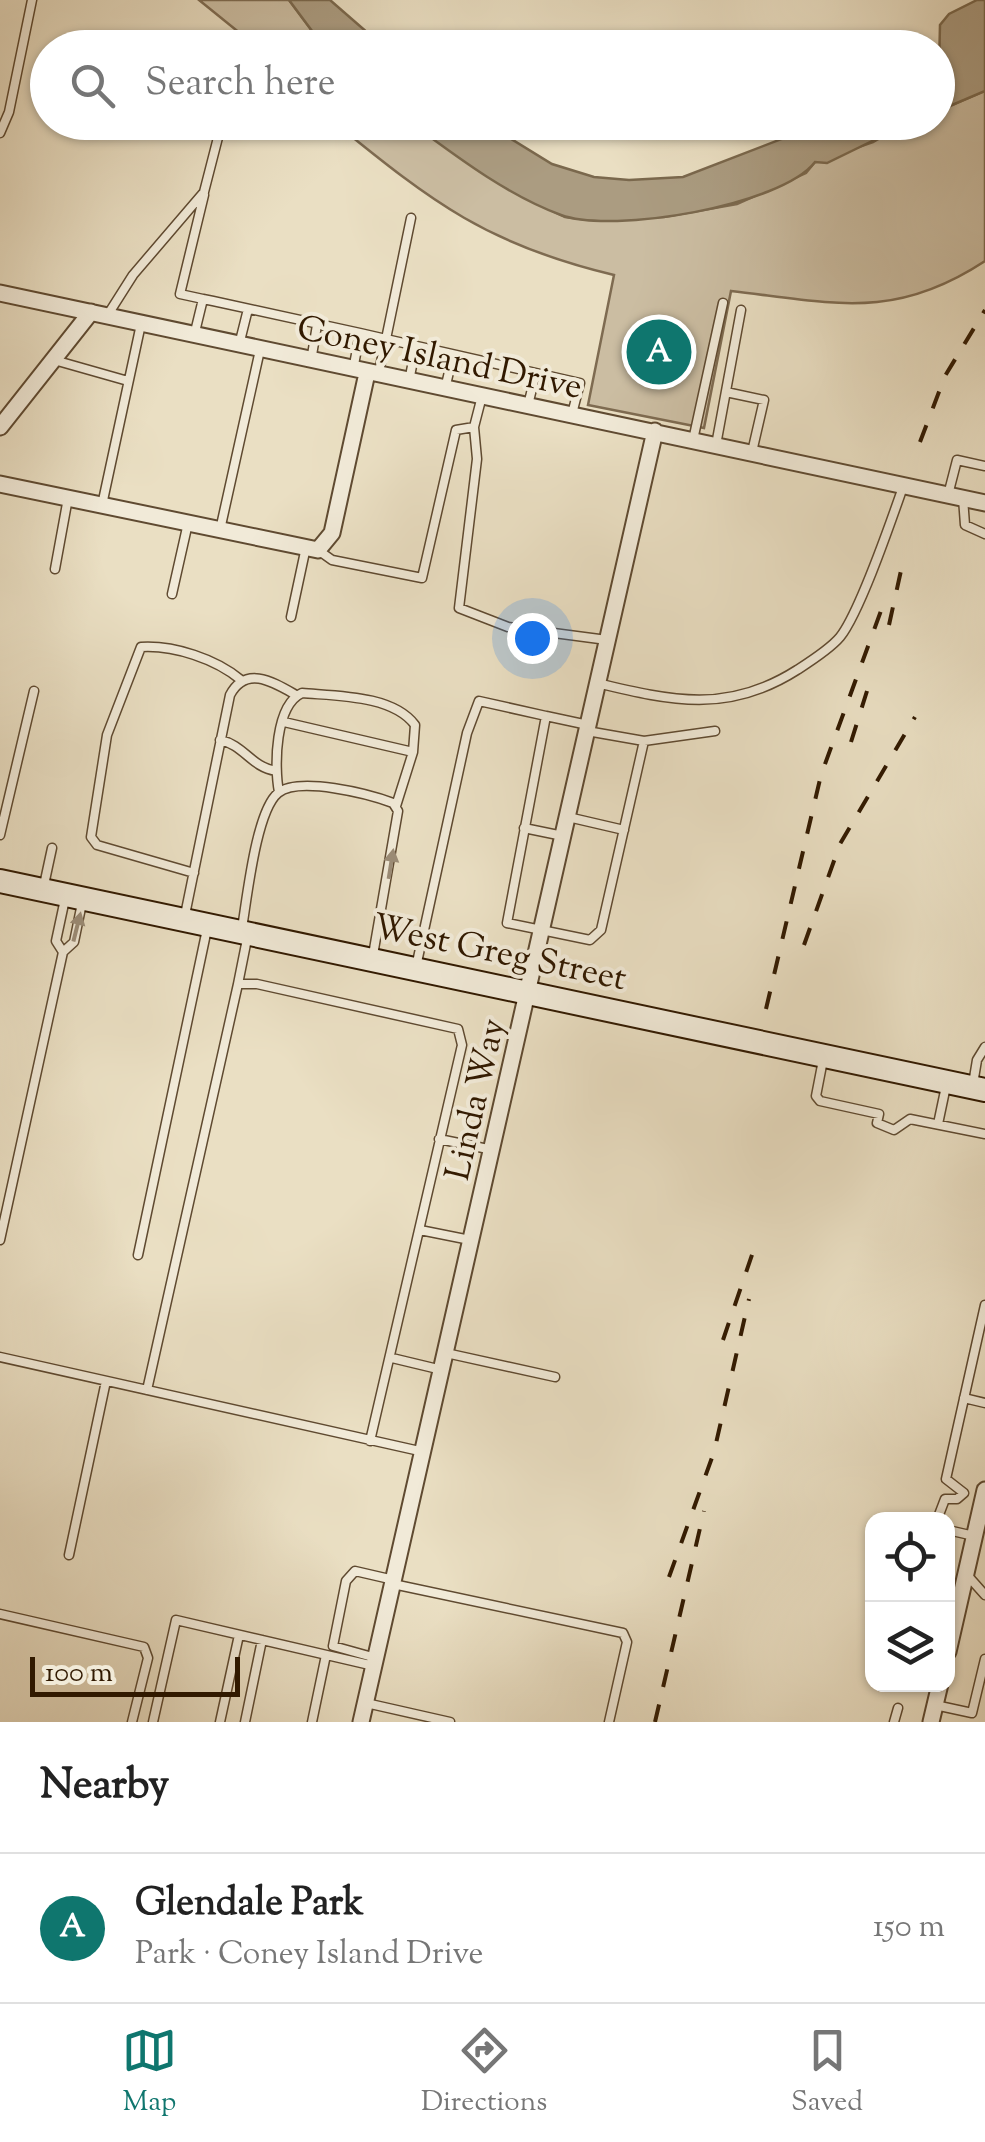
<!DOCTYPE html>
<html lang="en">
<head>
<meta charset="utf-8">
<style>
	:root { --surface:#fff; --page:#f2f2f2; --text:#222; --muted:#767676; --line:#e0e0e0; --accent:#0f766e }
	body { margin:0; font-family:"Sorts Mill Goudy",serif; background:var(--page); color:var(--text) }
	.controls { position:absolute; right:30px; bottom:30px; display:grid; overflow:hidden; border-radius:20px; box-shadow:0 2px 8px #0004 }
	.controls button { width:90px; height:90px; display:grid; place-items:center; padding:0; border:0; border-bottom:2px solid var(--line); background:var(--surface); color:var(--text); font:50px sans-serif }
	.scale { position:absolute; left:30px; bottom:25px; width:210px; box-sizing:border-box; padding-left:10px; border:5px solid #311900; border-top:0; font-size:28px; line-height:35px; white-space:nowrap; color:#311900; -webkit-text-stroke:8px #f1ead8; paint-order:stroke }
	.you { position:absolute; left:532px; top:638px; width:35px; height:35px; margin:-25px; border:8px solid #fff; border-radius:50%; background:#1a73e8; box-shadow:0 0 0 15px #1a73e833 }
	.badge { display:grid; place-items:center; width:65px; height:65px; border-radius:50%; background:var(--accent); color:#fff; font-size:32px; font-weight:700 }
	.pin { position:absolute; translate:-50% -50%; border:5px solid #fff; box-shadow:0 2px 10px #0006 }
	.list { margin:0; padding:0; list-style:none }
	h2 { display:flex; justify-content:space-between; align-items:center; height:130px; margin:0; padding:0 40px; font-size:42px }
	h2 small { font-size:32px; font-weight:400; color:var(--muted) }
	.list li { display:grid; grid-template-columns:65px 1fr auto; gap:30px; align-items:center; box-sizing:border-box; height:150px; padding:0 40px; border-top:2px solid var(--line) }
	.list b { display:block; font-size:38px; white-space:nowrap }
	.list p { margin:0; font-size:32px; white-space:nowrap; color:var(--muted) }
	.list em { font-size:32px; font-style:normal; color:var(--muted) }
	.icon { flex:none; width:55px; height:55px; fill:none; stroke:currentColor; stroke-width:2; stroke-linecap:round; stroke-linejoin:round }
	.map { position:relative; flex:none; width:985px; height:1722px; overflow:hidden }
	.search { position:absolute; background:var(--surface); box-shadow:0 2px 8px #0004; left:30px; right:30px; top:30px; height:110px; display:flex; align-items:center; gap:25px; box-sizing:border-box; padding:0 35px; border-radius:55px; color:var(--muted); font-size:38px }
	.sheet { height:280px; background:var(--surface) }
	nav { display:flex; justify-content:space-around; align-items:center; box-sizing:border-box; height:140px; border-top:2px solid var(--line); background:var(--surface); font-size:28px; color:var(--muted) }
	nav a { display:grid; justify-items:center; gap:5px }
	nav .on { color:var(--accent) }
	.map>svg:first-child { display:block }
</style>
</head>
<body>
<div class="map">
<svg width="985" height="1722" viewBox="0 0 985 1722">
	<rect width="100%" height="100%" fill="#eadfc3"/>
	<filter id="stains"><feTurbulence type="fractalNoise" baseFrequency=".002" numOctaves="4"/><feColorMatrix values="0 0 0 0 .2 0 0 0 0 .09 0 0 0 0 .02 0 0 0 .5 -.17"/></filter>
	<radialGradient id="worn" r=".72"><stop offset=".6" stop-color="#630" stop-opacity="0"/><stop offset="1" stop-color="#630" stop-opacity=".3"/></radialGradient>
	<!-- green -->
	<path fill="#cbbda2" stroke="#7e6b51" stroke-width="2.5" d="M199,0H289L324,47H257Z
		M985,91V261C894,321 834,303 731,291L704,428L588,405L614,275C488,245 433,203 335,123H411L520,195L565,217L589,220L664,217L737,204L806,173L815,162L873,142L904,124L938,122V111Z"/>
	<!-- water -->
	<path fill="#ab9c81" stroke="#7a684d" stroke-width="2.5" d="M289,0H330L384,47H324Z
		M977,0H985V91L938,111L940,25L949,14Z
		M411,123H485L552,164L594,177L629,180L683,177L823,123H909L827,163L815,162C781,206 612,234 561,215C507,195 457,157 411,123Z"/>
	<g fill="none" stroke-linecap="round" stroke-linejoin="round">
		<!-- lane casing -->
		<g stroke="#5f4a31" stroke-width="11">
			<path id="lane" d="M0,133L9,112L32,0
				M203,299L180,294L204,195
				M107,316L133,275L204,192L222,122
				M360,333L386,339L411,218
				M194,336L203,299L213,301L360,333L353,370
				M239,345L248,309
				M54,360L128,381
				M311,361L317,325
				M536,373L580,383L572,414
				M378,376L386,339L536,373L528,405
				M409,381L416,346
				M445,389L453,355
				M726,392L764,400L752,452
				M482,396L474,427L477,459L459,608L508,627L607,640
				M693,440L723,303
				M716,445L741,310
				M948,495L957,460L985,466
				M963,498L965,525L985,534
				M102,505L141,324
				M220,530L260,350
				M318,550L332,560L422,578L456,430L474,427
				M55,569L68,498
				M172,594L188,523
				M291,617L306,547
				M597,683C672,701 728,714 797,670C811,661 830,649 840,637C860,612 891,521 903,487
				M546,716L588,725
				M284,722L413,752
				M587,731L644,741
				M220,740C244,745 251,767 276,771
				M279,792C274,766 275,705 302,693C336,696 393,695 415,725L413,752L396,806
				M568,817L624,830
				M524,828L563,836
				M0,835L34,691
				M194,873L97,845L91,837L107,735L141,647C174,645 216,659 241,680
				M44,885L52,848
				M185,915L230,695C246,665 273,682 296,695
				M242,928C247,899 256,811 278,793C299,776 369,794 393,803L398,811L373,955
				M63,952L74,942L82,903
				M416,967L467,733L479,701L546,716L507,923L590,940L601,930L644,741L715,731
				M238,984L247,939
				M823,1060L816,1096L820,1101L879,1114L877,1123L894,1130L910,1119L985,1134
				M973,1084L977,1060L985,1047
				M938,1124L946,1086
				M439,1139L493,1150
				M420,1230L470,1240
				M0,1240L63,952L56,941L65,899
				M138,1255L207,929
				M446,1353L555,1377
				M0,1357L424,1452
				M392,1358L442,1370
				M147,1390L238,984H257L458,1029L462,1045L370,1441
				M964,1398L985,1403
				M937,1520L945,1499H957L964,1493L946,1479L985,1305
				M948,1530L974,1536
				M69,1555L106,1381
				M968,1576L985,1595
				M393,1584L623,1633L627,1642L609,1722
				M0,1614L144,1647L148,1658L132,1722
				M376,1658L333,1646L346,1581L355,1571L394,1580
				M366,1703L450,1722
				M935,1705L972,1713L985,1659
				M153,1722L176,1620L374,1666
				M220,1722L239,1635
				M245,1722L262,1640
				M312,1722L326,1655
				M894,1722L898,1708"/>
		</g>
		<!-- street casing -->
		<g stroke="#5f4a31" stroke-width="19">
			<path id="street" d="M0,293L985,503
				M0,427L91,312
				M0,484L318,550L332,533L367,373
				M948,1652L985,1490
				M361,1722L655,431
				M931,1722L940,1684"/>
		</g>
		<!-- secondary casing -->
		<g stroke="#311900" stroke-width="26">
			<path id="secondary" d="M0,881L985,1090"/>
		</g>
		<!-- lane -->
		<use href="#lane" stroke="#f1ead8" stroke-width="8"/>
		<!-- street -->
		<use href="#street" stroke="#f1ead8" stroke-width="15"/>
		<!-- secondary -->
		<use href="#secondary" stroke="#f1ead8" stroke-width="22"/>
		<!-- rail -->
		<path stroke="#311900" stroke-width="4" stroke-dasharray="18 18" stroke-linecap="butt" d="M920,442L945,376L985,310
			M889,625L902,566
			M851,742L867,691
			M804,945L840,844L915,717
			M766,1009L821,775L882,608
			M723,1340L756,1243
			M669,1577L714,1452L749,1299
			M655,1722L704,1511"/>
	</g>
	<!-- one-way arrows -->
	<defs><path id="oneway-solid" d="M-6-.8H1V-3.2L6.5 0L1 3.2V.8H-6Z" transform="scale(2.5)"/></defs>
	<g fill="#9b8c77">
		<use href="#oneway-solid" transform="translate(391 864) rotate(-81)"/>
		<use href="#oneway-solid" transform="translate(77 927) rotate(-76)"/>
	</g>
	<g text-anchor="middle" stroke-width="8" stroke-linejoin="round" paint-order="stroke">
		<!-- street labels -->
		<g font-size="35" fill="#311900" stroke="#f1ead8">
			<text transform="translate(440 356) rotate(12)" y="12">Coney Island Drive</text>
			<text transform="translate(500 951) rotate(12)" y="12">West Greg Street</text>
			<text transform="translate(474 1099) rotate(-77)" y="12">Linda Way</text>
		</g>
	</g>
	<rect width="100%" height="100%" filter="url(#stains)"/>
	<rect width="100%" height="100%" fill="url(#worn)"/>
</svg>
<div class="controls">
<button><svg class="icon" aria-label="locate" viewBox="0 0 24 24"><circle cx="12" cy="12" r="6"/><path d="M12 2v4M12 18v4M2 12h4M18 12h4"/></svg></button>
<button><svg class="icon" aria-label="layers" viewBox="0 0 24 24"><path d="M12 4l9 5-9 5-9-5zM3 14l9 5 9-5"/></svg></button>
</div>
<div class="scale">100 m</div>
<div class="you"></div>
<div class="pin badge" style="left:659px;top:352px">A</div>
<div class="search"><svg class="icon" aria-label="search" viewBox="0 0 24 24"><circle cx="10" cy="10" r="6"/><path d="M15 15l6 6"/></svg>Search here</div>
</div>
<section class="sheet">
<h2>Nearby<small></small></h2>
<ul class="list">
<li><span class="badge">A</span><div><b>Glendale Park</b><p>Park · Coney Island Drive</p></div><em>150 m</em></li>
</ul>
</section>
<nav>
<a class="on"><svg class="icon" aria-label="map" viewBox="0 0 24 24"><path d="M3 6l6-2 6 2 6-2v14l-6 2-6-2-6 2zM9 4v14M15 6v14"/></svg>Map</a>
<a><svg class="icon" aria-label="directions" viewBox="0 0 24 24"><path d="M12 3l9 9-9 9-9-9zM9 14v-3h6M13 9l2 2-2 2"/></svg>Directions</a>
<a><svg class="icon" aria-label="saved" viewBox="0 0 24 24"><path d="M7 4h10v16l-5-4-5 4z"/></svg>Saved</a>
</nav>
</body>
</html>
